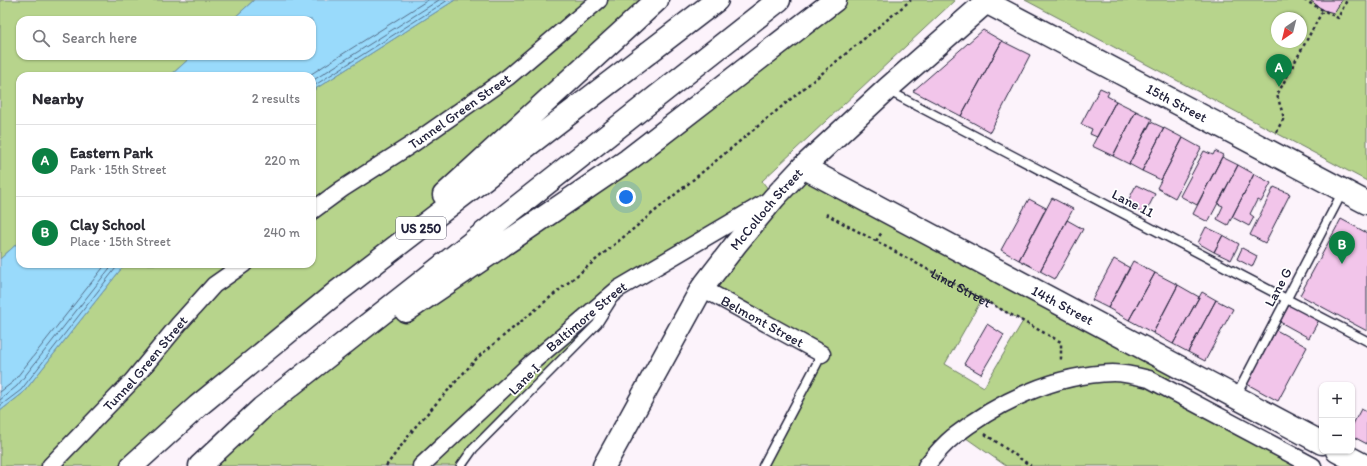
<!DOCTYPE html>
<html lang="en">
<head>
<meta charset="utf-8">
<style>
	:root { --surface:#fff; --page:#f7f7f7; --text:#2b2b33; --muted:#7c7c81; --line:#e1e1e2; --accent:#0b8043 }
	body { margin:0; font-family:Itim,sans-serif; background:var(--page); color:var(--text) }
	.controls { position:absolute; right:12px; bottom:12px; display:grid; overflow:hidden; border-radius:8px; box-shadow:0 1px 3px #0004 }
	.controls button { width:36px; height:36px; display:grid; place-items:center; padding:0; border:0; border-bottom:1px solid var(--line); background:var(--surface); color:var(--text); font:20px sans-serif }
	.compass { position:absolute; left:1271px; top:12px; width:36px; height:36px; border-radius:50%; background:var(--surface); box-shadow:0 1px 3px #0004; rotate:215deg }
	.you { position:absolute; left:626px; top:197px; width:14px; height:14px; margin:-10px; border:3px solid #fff; border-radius:50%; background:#1a73e8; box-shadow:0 0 0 6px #1a73e833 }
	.badge { display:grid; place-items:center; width:26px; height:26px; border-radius:50%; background:var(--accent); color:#fff; font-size:13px; font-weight:700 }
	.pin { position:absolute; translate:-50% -33px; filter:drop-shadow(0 1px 2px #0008) }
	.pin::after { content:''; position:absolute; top:21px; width:14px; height:12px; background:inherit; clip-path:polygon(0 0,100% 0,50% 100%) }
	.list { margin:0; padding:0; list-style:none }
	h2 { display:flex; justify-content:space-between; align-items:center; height:52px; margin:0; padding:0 16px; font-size:17px }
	h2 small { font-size:13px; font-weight:400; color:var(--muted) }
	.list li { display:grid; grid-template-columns:26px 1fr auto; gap:12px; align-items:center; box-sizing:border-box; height:72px; padding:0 16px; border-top:1px solid var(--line) }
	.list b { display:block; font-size:15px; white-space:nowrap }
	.list p { margin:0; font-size:13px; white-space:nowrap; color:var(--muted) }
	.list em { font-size:13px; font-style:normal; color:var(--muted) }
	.icon { flex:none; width:22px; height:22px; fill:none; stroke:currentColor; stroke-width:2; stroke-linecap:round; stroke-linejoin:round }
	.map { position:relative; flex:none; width:1367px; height:466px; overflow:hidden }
	.search { position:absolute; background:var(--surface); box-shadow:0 1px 3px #0004; left:16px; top:16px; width:300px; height:44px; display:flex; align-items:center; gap:10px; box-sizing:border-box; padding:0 14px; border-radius:12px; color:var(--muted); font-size:15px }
	.panel { position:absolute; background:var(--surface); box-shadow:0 1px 3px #0004; left:16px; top:72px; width:300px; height:196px; border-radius:12px }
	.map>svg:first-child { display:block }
</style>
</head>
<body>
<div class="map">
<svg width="1367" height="466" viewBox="0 0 1367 466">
	<rect width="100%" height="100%" fill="#fcf3fb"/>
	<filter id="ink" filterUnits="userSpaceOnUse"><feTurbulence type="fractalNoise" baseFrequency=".025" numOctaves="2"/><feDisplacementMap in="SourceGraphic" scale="8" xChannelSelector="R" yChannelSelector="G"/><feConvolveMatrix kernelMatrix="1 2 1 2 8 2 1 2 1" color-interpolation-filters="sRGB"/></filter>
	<g filter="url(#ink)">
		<!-- green -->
		<path fill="#b7d48c" stroke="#6c7b64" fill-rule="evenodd" d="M0,0H254L232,20H20V56H192L170,76H20V241L0,259Z
			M455,0H657L337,292L133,466H0V411L23,393L125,264H312V91Z
			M835,0H955L762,181L774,197L803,167L1177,365L1165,387L1313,466H1006L959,433L926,466H763L822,354L702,288L736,244L717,231L618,289L597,324L461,466H200L262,408L538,222ZM982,299L1023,321L984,387L945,364Z
			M1025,0H1367V181ZM1277,18H1301V42H1277Z"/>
		<!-- water -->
		<path fill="#99dafb" stroke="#6990ae" d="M254,0H455L312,91V76H170L192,56H312V20H232Z
			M20,241V264H125L23,393L0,411V259Z"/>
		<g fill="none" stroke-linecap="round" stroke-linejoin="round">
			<!-- shore -->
			<path stroke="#526c88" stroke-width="1" d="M308,76L428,0
				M312,81L439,0
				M312,87L448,0
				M0,392L13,382L106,264
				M0,400L17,386L113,264
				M0,406L21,390L119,264"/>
		</g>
		<!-- building -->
		<path fill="#f2c5ea" stroke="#22223b" d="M1310,0H1342L1334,13L1323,10Z
			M983,30L1002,41L961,116L913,91Z
			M1002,41L1030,55L990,132L961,116Z
			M1100,88L1109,92L1107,96L1116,101L1097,137L1090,134L1092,129L1081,124Z
			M1116,101L1136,111L1113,156L1092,146Z
			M1136,111L1152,119L1129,164L1113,156Z
			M1151,122L1164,128L1142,171L1129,164Z
			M1164,128L1183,138L1161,180L1142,171Z
			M1183,138L1201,148L1175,198L1157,188Z
			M1204,151L1213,155L1215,151L1223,155L1197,205L1180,196Z
			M1222,157L1238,165L1208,222L1193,214Z
			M1238,165L1254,174L1228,225L1217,219L1223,206L1218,204Z
			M1254,174L1271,183L1261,202L1257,200L1250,214L1254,217L1249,226L1232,217Z
			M1136,185L1155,194L1145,214L1126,205Z
			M1274,187L1290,194L1265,243L1250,235Z
			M1052,198L1073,209L1040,271L1019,260Z
			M1029,199L1046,208L1019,260L1001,250Z
			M1341,219L1367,233V331L1300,295Z
			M1067,220L1083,229L1055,279L1040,271Z
			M1206,227L1223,235L1214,252L1198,243Z
			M1223,235L1239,244L1231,260L1214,252Z
			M1242,248L1257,256L1252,267L1237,259Z
			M1114,259L1130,268L1108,308L1092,300Z
			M1133,261L1155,273L1129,320L1108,308Z
			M1155,273L1178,285L1153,333L1129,320Z
			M1178,285L1199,297L1173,344L1153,333Z
			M1202,292L1216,300L1188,352L1173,344Z
			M1216,300L1233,309L1205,361L1188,352Z
			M1289,305L1319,320L1309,338L1280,322Z
			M987,324L1004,335L981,374L964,364Z
			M1276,330L1307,347L1278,401L1247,384Z
			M1361,409L1367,412V444L1352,436V426Z"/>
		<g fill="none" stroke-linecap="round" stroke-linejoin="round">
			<!-- lane casing -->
			<g stroke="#22223b" stroke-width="11">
				<path id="lane" d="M887,90L1367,341
					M1236,396L1343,191
					M461,466L473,449L597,324L611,302
					M763,466L822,354"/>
			</g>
			<!-- street casing -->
			<g stroke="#22223b" stroke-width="19">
				<g id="street">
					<path id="s2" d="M312,211L342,189L414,143L508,77L599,0"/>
					<path id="s3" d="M702,288L822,354"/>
					<path id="s4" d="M50,466L132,381L179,324L214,285L244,264"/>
					<path id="s5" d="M421,466L530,364L618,289L766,202"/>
					<path d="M926,466C934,456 943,445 953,437C998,402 1055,374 1113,373C1125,373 1137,376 1149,379L1313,466"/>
				</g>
			</g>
			<!-- secondary casing -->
			<g stroke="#22223b" stroke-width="25">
				<g id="secondary">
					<path id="s6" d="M803,167L1322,443"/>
					<path d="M1337,451L1365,466"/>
					<path id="s7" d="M604,466L702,288L736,244L774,198L803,167L887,89L986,2L1367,203"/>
				</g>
			</g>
			<!-- highway casing -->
			<g stroke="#22223b" stroke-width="25">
				<path id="highway" d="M444,195L657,0
					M406,311L628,160L835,0
					M132,466L198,406L337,292L717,0
					M200,466L262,408L779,0"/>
			</g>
			<!-- path -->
			<g stroke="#22223b" stroke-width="2.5" stroke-dasharray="3 3" stroke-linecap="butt">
				<path d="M1304,0L1338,18L1347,0"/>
				<path d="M1276,132L1284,118L1277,95L1323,10"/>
				<path id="s1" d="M826,214L1061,342V362"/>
				<path d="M876,241L882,232"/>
				<path d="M985,434L1031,466"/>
				<path d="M386,466L416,426L478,357L911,0"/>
			</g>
			<!-- lane -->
			<use href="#lane" stroke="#fff" stroke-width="8"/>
			<!-- street -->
			<use href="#street" stroke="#fff" stroke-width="16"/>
			<!-- secondary -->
			<use href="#secondary" stroke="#fff" stroke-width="22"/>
			<!-- highway -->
			<use href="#highway" stroke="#fff" stroke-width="22"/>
		</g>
	</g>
	<g text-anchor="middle" stroke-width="3.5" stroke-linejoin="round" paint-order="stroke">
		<!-- shield labels -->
		<rect fill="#fff" stroke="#646476" stroke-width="1" x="396" y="217" width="50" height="22" rx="3"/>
		<g font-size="13" font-weight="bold" fill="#22223b">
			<text x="421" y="233">US 250</text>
		</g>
		<!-- street labels -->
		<g font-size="14" fill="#22223b" stroke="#fff">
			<text dy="5" stroke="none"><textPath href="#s7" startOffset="823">15th Street</textPath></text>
			<text dy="5" stroke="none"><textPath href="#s2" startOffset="178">Tunnel Green Street</textPath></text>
			<text transform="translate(1133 203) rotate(27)" y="5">Lane 11</text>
			<text dy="5" stroke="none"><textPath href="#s7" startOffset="305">McColloch Street</textPath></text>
			<text dy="5" stroke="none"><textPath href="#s1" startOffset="154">Lind Street</textPath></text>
			<text transform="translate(1278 287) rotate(-62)" y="5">Lane G</text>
			<text dy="5" stroke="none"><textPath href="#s6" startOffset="294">14th Street</textPath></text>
			<text dy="5" stroke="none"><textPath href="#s5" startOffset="223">Baltimore Street</textPath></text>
			<text dy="5" stroke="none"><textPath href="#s3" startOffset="69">Belmont Street</textPath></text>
			<text dy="5" stroke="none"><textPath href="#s4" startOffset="140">Tunnel Green Street</textPath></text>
			<text transform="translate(524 379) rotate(-45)" y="5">Lane I</text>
		</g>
	</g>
</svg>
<div class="controls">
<button>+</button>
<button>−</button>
</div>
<svg class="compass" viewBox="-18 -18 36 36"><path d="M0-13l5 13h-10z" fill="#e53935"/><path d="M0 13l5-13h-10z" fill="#7c7c81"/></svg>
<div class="you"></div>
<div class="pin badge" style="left:1279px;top:87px">A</div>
<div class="pin badge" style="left:1342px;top:264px">B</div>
<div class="search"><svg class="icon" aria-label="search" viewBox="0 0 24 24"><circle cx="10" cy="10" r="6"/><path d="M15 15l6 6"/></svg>Search here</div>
<section class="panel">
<h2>Nearby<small>2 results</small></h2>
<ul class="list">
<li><span class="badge">A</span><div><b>Eastern Park</b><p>Park · 15th Street</p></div><em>220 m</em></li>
<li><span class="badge">B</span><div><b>Clay School</b><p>Place · 15th Street</p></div><em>240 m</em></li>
</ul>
</section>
</div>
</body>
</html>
